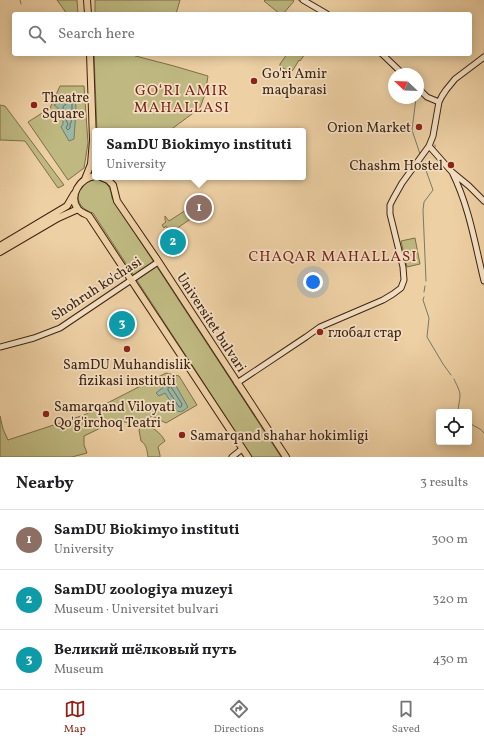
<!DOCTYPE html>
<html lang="en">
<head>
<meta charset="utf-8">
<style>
	:root { --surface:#fff; --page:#f6f6f6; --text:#202124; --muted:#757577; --line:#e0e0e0; --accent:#8f2418 }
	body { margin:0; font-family:Vollkorn,serif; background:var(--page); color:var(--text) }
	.controls { position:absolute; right:12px; bottom:12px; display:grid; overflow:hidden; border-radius:4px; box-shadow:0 2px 10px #0003 }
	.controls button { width:36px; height:36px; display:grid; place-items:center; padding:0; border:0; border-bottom:1px solid var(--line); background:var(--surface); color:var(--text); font:20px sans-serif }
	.compass { position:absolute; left:388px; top:68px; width:36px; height:36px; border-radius:50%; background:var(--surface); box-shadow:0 2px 10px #0003; rotate:293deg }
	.you { position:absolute; left:313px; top:282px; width:14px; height:14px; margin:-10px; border:3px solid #fff; border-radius:50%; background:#1a73e8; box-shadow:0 0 0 6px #1a73e833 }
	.badge { display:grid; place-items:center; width:26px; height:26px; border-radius:50%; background:var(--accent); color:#fff; font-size:13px; font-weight:700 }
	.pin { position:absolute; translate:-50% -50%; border:2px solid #fff; box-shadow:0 1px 4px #0006 }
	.popup { position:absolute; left:92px; top:128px; width:214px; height:52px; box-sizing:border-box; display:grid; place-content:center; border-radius:4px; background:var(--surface); filter:drop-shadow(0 1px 3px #0005); font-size:13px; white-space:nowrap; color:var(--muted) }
	.popup b { font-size:15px; color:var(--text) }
	.popup::after { content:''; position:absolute; left:50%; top:100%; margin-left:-8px; border:8px solid transparent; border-top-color:var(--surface) }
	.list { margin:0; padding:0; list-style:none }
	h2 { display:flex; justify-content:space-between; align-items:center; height:52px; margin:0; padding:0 16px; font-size:17px }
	h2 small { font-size:13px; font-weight:400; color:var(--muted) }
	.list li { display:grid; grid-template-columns:26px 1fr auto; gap:12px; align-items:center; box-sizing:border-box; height:60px; padding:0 16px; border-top:1px solid var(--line) }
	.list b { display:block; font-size:15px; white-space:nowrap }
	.list p { margin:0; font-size:13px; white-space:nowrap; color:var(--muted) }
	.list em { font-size:13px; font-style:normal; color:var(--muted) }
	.icon { flex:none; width:22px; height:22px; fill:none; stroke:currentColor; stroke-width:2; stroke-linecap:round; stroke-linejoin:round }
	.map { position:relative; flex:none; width:484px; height:457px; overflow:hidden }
	.search { position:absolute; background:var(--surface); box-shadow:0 2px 10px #0003; left:12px; right:12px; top:12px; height:44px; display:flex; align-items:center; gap:10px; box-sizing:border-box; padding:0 14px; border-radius:4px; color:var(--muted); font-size:15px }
	.sheet { height:232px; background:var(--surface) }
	nav { display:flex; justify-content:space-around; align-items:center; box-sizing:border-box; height:56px; border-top:1px solid var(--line); background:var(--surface); font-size:11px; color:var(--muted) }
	nav a { display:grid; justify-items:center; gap:2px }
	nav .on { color:var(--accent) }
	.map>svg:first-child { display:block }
</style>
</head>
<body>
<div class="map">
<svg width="484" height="457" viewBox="0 0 484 457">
	<rect width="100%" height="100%" fill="#edd0a4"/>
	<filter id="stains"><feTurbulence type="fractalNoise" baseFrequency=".005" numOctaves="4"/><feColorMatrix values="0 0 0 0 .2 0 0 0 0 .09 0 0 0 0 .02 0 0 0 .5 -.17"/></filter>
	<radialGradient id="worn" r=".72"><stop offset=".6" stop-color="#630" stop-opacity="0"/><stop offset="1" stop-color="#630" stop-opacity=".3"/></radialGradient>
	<!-- green -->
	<path fill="#bfb981" stroke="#7f6e49" d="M57,0H77L78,14H67Z
		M95,0H180L176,14H95Z
		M265,0H293L294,1L283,14H280L264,1Z
		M94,54H128L174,66L208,76L205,94L200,108L169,131H97Z
		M287,54H305L300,61L299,60L293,70L290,72L280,66V64Z
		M60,86H84L88,143L84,168L68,180L28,122L50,108Z
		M0,105L5,106L64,185L58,188L25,141L0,140Z
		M94,179C106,179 111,187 112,198L281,457H252L93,213C82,210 73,199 81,188C81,187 84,183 85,183C87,181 91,180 94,179Z
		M186,210L192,218L173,231L171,234L166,226L164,228L162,225L166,222L165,220V216L169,221Z
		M415,238L420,264L407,267L401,241Z
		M166,373L179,376L197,405L166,423L152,416L144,421L133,424L117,420L84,436V445L87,453L72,457H0V416L3,429L8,440L84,415Z
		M144,423C152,427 161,433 165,441L161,444L158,447L160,455V457H148C147,451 147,445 141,441L139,430Z"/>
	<!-- water -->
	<path fill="#9ab7a3" stroke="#767b69" d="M75,96L76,109L74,139L69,141L61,127L63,124V121L60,117V110L54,105C58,102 60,102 63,101C68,99 69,97 75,96Z
		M170,382L175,384L188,407C184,410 182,413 177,411L165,393L159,396L156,393Z"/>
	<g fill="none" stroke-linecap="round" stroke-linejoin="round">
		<!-- shore -->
		<path stroke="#6c6c5a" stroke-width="1" d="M69,102L72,103V109L71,123L70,124V128L68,130L66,128L68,124L64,116L63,107Z
			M171,387L182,404L181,407H179L168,390V388Z"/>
		<!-- stream -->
		<path stroke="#767b69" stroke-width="1" d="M20,0L21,4
			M298,0L302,2
			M378,54L398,74
			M416,98L412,130L420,154
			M435,147V145
			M423,162L433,190L424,202L423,210L426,281
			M134,291L171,345
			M424,292L425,286
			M424,297L423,300L429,318L427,337L443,364L451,375
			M191,376L237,446
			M454,379C456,384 460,390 460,395C460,401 458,406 458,412
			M469,423L480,429L484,433
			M241,453L244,457"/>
		<!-- secondary casing -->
		<g stroke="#3f2211" stroke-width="7">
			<path id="secondary" d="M303,0L327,14
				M382,54L403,74
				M418,88L427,97L439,102
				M429,146L452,172L469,186L484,201
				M452,172C469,206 475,244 484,281
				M0,347L34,338L60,328L158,262
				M237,383L306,337L320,327L383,300L393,294L401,288L404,280L403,267L390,214V205L393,199L402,183L429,146L433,136L439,102L442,96L446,90L455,79L484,57
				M232,457L242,449"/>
		</g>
		<!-- primary casing -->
		<g stroke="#3f2211" stroke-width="8">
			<path id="primary" d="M87,0L88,14
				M95,176C80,178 68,196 78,209C81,213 86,214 89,216L248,457
				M101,177L108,180L113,185L117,201L156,258L286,457
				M85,179L91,164L93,140L90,54
				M0,246L67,206L74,194
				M0,252L58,218L78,209"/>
		</g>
		<!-- secondary -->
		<use href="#secondary" stroke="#f3e0c4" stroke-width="5"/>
		<!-- primary -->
		<use href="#primary" stroke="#edd0a4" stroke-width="6"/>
	</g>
	<!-- markers -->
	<g fill="#8f2418" stroke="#f3e0c4" stroke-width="1.5">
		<circle cx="254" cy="81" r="4"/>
		<circle cx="34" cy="105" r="4"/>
		<circle cx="419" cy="127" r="4"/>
		<circle cx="451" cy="165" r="4"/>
		<circle cx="320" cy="332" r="4"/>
		<circle cx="127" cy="349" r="4"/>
		<circle cx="46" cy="414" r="4"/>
		<circle cx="182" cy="435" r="4"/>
	</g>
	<g text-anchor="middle" stroke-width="3.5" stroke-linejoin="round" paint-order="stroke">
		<!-- poi labels -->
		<g font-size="14" fill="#3f2211" stroke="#f3e0c4" text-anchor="start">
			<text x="262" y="78">Go'ri Amir<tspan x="262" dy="16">maqbarasi</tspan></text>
			<text x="42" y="102">Theatre<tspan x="42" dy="16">Square</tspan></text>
			<text x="411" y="132" text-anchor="end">Orion Market</text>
			<text x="443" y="170" text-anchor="end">Chashm Hostel</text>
			<text x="328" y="337">глобал стар</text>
			<text x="127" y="369" text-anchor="middle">SamDU Muhandislik<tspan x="127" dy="16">fizikasi instituti</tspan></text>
			<text x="54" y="411">Samarqand Viloyati<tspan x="54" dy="16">Qo'g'irchoq Teatri</tspan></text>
			<text x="190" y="440">Samarqand shahar hokimligi</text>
		</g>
		<!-- street labels -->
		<g font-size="14" fill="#3f2211" stroke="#f3e0c4">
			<text transform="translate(96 288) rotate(-33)" y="5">Shohruh ko'chasi</text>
			<text transform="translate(212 322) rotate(57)" y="5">Universitet bulvari</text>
		</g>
		<!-- neighbourhood labels -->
		<g font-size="15" letter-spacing="1" fill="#7a1f14" stroke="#f3e0c4">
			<text x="182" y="95">GO‘RI AMIR<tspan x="182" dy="17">MAHALLASI</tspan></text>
			<text x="333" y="261">CHAQAR MAHALLASI</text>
		</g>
	</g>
	<rect width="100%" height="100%" filter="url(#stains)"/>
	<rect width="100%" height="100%" fill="url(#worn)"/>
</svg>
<div class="controls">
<button><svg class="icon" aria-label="locate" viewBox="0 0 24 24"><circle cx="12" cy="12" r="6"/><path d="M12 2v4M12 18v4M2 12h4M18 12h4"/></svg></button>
</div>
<svg class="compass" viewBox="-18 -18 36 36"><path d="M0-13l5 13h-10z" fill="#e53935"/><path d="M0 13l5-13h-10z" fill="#757577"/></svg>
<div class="you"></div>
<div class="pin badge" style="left:199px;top:208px;background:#8d6e63">1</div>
<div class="popup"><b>SamDU Biokimyo instituti</b>University</div>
<div class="pin badge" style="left:173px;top:242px;background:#0f9aa8">2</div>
<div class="pin badge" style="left:122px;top:324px;background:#0f9aa8">3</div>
<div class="search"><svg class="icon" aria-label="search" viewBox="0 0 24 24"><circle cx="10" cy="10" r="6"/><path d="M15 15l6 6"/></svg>Search here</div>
</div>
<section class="sheet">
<h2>Nearby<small>3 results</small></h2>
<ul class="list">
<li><span class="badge" style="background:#8d6e63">1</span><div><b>SamDU Biokimyo instituti</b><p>University</p></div><em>300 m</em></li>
<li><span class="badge" style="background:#0f9aa8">2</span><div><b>SamDU zoologiya muzeyi</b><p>Museum · Universitet bulvari</p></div><em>320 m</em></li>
<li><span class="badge" style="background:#0f9aa8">3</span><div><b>Великий шёлковый путь</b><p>Museum</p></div><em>430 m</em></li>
</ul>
</section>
<nav>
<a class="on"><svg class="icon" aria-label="map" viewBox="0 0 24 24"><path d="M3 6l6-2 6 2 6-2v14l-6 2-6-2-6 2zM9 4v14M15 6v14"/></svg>Map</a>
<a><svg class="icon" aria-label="directions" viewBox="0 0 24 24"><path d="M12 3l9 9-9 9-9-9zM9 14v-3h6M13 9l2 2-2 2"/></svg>Directions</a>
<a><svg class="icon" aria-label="saved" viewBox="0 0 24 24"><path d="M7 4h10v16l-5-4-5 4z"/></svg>Saved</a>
</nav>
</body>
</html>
